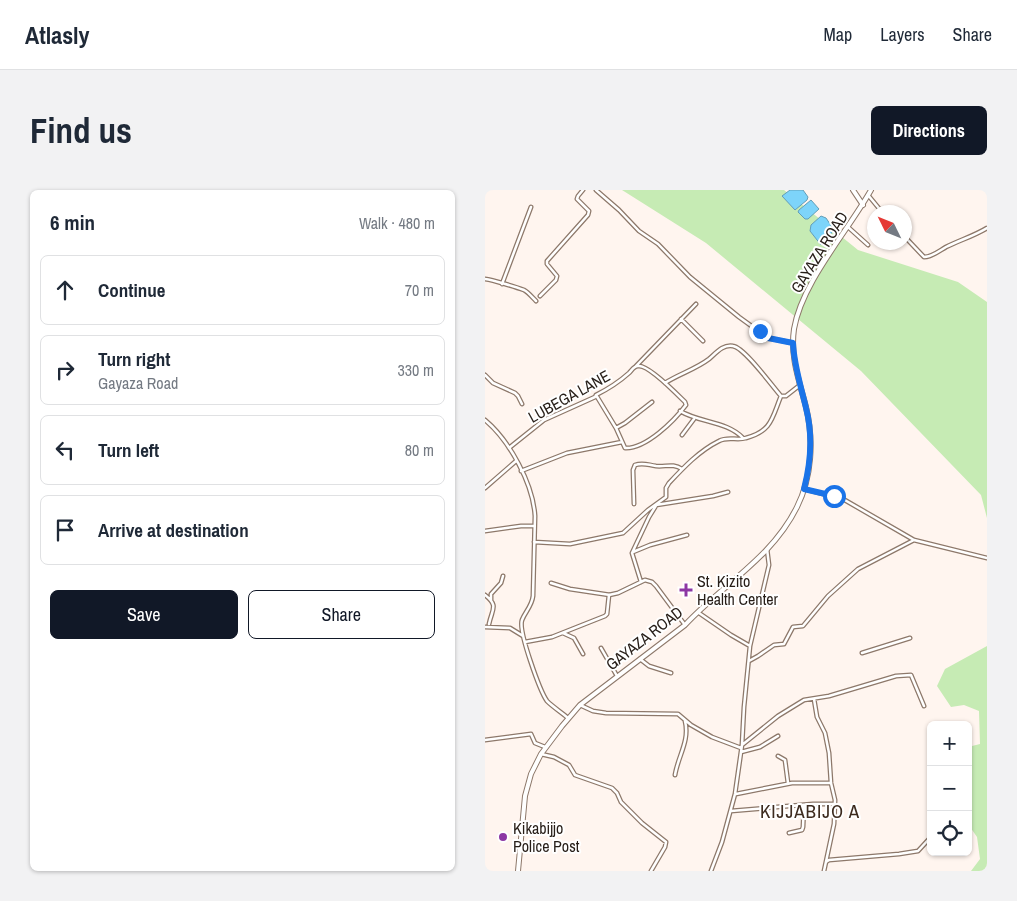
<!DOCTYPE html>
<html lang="en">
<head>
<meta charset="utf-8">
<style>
	:root { --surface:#fff; --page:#f2f2f3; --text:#1f2937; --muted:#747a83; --line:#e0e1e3; --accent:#111827 }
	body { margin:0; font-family:"Archivo Narrow",sans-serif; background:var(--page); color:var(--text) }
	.controls { position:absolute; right:15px; bottom:15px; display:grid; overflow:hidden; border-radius:8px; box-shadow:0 1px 4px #0004 }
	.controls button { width:45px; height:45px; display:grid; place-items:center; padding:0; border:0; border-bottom:1px solid var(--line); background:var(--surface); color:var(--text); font:25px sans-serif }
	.compass { position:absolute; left:382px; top:15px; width:45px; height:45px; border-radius:50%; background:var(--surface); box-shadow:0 1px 4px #0004; rotate:313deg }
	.stop { position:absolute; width:15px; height:15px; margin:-11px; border:4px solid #1a73e8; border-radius:50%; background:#fff }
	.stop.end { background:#1a73e8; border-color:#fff; box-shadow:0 1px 5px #0008 }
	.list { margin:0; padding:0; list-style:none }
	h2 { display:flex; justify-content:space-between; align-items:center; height:65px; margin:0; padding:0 20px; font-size:21px }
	h2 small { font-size:16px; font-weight:400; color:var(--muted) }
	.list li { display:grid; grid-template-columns:32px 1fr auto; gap:15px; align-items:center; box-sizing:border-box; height:70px; margin:0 10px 10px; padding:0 10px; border:1px solid var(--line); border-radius:8px }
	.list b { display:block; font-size:19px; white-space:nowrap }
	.list p { margin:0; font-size:16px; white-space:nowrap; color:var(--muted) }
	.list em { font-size:16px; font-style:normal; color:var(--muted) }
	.actions { display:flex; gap:10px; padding:15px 20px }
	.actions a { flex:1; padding:11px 0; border:1px solid var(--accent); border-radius:8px; text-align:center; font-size:18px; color:var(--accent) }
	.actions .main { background:var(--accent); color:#fff }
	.icon { flex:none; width:28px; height:28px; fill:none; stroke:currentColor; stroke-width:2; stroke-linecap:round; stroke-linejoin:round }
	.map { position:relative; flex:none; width:502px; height:681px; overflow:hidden; border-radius:8px }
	header { display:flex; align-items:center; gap:30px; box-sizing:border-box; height:70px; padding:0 25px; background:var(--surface); border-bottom:1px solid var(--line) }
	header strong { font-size:24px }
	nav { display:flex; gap:28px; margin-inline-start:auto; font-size:18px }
	.intro { display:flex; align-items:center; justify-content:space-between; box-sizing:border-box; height:120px; padding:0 30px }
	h1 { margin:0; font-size:35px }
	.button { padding:12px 22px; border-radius:8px; background:var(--accent); color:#fff; font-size:18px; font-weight:700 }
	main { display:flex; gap:30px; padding:0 30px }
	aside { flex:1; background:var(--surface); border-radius:8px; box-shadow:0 1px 4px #0004 }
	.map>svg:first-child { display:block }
</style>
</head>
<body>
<header>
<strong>Atlasly</strong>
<nav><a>Map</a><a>Layers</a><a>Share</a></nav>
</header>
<div class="intro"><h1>Find us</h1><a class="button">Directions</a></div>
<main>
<aside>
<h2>6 min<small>Walk · 480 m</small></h2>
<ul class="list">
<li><svg class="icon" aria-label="ahead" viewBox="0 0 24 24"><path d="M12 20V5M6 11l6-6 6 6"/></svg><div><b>Continue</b></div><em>70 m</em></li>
<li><svg class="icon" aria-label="right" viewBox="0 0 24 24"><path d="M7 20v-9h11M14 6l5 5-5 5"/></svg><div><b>Turn right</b><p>Gayaza Road</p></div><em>330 m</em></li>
<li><svg class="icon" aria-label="left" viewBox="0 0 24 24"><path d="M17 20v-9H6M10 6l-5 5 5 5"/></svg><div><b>Turn left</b></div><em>80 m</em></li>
<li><svg class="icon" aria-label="arrive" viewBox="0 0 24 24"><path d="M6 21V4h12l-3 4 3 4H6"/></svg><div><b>Arrive at destination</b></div></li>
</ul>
<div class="actions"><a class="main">Save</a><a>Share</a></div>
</aside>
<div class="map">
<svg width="502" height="681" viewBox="0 0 502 681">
	<rect width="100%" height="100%" fill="#fff5ef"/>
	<!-- green -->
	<path fill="#c6ebb4" d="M137,0H299L373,60L473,92L502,112V328L496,305L376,181L221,53Z
		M502,456V681H486L495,669L492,647L483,634V557L495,554L494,521L479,515L466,517L452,496L460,479Z"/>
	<!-- water -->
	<path fill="#7dd4fa" stroke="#639db6" d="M305,0H318L323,7L322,10L310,20L297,6Z
		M326,10L334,19L323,29H320L313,22L314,20Z
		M336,26L341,28L349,40L336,55L325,41L326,35Z"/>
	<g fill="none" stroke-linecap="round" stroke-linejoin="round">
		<!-- street casing -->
		<g stroke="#8d786a" stroke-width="5">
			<path id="street" d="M111,0L134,20L154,41L173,54L205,87L254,127L283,148L308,153
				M383,5L397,22
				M363,37L383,55
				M420,47L439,67C447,67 454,61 461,57C475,50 489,46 502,38
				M0,89C8,90 31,97 39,100C43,102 47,107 51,111
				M17,94L46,17
				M55,106L71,90L72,86L62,74V71L103,25L104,21L92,9L93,6L98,0
				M196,129L218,151
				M151,176L211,114
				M0,185L8,193L30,203L33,206L37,214
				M180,193C194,184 211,179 224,169C231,163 238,154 248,156C260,158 287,196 296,206
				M195,221C215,233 242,231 258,248
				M0,230C25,251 48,294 50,326L48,406C47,416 40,422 37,430C33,441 55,501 62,511C68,517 76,522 83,528
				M131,238L140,233L167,212
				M197,245L209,229
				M24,258L59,230L110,207L111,205C123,199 134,192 144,183C147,180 149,176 153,176C163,174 192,204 200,212L201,215C189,231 161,259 140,258L131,238L111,205
				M36,281L82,263L137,252
				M0,298L31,271
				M319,299L358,309L429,350L502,368
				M149,314L148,280L150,275C158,272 163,275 171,276C181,277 188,273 197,279
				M171,315L228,306L243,302
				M0,341L36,336H49
				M49,352L85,354L138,343L163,320L181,307V298L184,293C199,277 214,261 234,251C243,246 252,251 261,248C287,241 287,228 296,206H301L315,195
				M148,362L165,355L202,345
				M156,392L147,363L164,327L172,314
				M66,393L85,399L125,405
				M0,405C14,416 7,419 4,434
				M6,410V404L16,393L18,386
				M214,423L246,445L265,456
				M0,437L25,438L38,446
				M78,443L89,448L98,464
				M40,452L67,447L120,426L122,424L124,405L133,403L160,390L167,392L171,396L200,435
				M116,458L132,486
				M377,463L425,448
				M155,469L164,476L186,483
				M264,471L273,466L289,455L299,454L308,437L318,436L343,406L373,379L429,350
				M329,509L332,527L340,543L344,563L346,593L350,610L349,634L339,681
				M95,515L108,521L121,523L193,524L206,535L227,547L256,558
				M0,550L46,544L50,553L60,557
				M257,555L293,526L319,510L344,506L411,486L426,485L439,516
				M256,562L275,557L293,546
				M56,564L69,567L84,575L90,585L127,598L132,603L136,612L157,633L181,652L180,657L166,681
				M293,566L300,570L303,593
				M190,585C193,566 205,551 200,531
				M251,604L307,593H346
				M246,621L328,614H350
				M304,643L317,640L318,637L319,615
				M341,672L344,670L414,664L433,661L445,648
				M226,681L237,652L250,604L257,555L259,517L265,456L284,375L282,359"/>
		</g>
		<!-- secondary casing -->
		<g stroke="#8d786a" stroke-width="6">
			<path id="secondary" d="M368,0L378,15"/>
		</g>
		<!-- primary casing -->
		<g stroke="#8d786a" stroke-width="6">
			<path id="primary" d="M33,681L40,606L46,584L56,564L77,536L95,515L200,435C237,395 287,368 312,317C327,287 329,250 321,217C314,190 305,167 309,139C317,92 363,41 386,0"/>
		</g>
		<!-- street -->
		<use href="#street" stroke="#fff" stroke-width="2.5"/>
		<!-- secondary -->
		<use href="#secondary" stroke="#fff" stroke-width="4"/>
		<!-- primary -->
		<use href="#primary" stroke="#fff" stroke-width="4"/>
	</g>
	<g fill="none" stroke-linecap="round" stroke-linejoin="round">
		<!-- route -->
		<path stroke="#1a73e8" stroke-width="6" d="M275,141L283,148L308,153C309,176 316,196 321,218C328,245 326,272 319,299L349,306"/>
	</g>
	<!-- markers -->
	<g fill="#8c37a4" stroke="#fff" stroke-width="2">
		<path d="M198.5 392.5h5v5h5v5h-5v5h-5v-5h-5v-5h5z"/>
		<circle cx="18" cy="647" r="5"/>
	</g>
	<g text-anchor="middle" stroke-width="4" stroke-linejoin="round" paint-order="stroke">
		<!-- street labels -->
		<g font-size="16" fill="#271e18" stroke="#fff">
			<text transform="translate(334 62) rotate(-58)" y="6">GAYAZA ROAD</text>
			<text transform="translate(84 206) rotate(-29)" y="6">LUBEGA LANE</text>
			<text transform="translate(159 448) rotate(-38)" y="6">GAYAZA ROAD</text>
		</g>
		<!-- poi labels -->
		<g font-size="16" fill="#271e18" stroke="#fff" text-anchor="start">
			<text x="212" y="397">St. Kizito<tspan x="212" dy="18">Health Center</tspan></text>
			<text x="28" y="644">Kikabijjo<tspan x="28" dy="18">Police Post</tspan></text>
		</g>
		<!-- quarter labels -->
		<g font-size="19" letter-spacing="1" fill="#3d2b1f" stroke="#fff">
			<text x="325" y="628">KIJJABIJO A</text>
		</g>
	</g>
</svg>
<div class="controls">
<button>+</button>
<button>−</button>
<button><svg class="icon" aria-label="locate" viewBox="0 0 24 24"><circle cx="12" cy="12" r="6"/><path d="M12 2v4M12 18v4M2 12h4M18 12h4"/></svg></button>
</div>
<svg class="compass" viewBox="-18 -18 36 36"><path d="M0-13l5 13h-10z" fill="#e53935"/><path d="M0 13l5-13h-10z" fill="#747a83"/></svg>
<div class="stop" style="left:349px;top:306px"></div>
<div class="stop end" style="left:275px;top:141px"></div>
</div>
</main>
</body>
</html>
